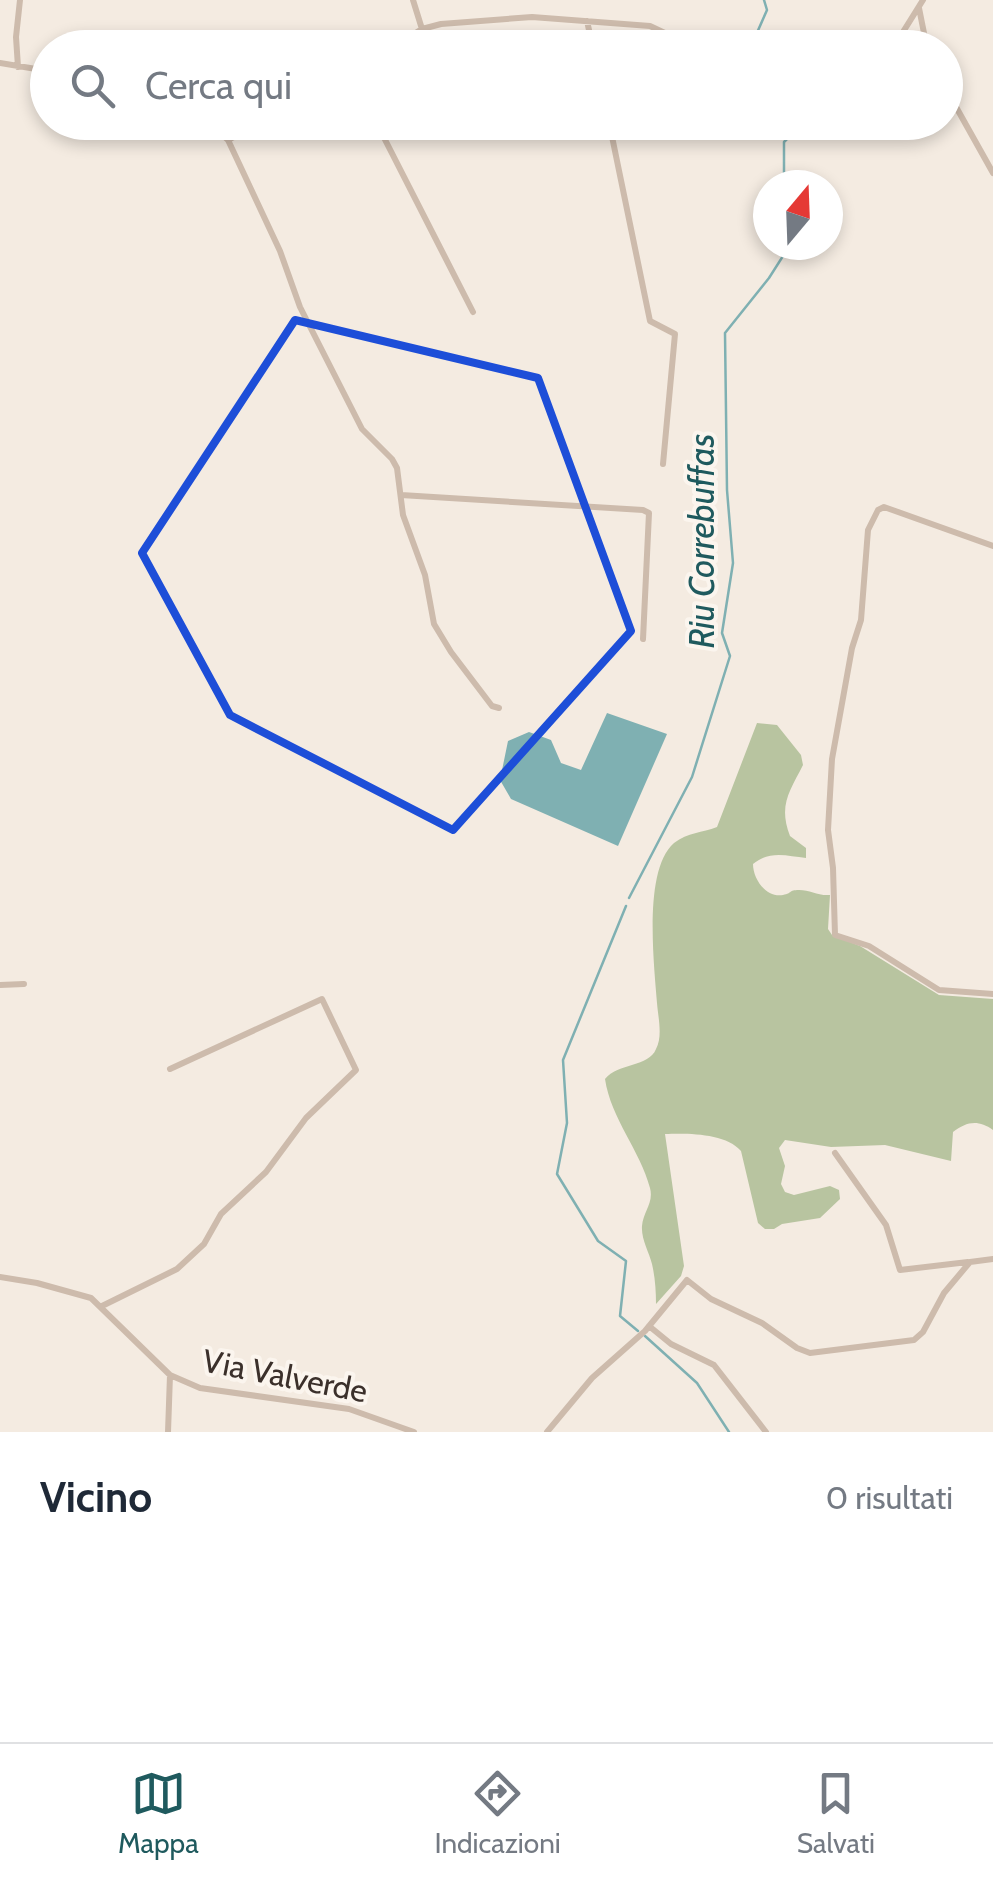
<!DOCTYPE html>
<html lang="it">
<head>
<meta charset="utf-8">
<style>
	:root { --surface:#fff; --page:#f2f2f3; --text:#1f2937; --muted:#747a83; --line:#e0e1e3; --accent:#1f5a5e }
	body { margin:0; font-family:Cabin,sans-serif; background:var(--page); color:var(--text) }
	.compass { position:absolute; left:753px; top:170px; width:90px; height:90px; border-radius:50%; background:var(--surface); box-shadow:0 5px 15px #0003; rotate:19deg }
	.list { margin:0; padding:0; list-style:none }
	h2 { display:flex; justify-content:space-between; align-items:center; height:130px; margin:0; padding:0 40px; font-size:42px }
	h2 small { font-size:32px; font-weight:400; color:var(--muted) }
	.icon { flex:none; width:55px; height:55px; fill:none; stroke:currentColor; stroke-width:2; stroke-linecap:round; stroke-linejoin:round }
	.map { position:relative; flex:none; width:993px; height:1432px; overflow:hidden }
	.search { position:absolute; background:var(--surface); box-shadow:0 5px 15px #0003; left:30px; right:30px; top:30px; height:110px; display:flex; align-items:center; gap:25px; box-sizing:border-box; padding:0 35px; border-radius:55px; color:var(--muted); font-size:38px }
	.sheet { height:310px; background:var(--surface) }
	nav { display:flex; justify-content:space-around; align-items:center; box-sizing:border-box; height:140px; border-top:2px solid var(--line); background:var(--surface); font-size:28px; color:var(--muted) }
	nav a { display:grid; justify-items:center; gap:5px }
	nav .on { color:var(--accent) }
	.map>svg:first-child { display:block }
</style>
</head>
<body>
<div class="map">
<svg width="993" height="1432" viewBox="0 0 993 1432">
	<rect width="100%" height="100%" fill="#f4ebe1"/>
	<!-- green -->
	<path fill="#b8c4a0" d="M757,723L777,725L801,755L803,765C790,791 778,805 790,836L806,848V858C787,856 770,850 753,864C753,879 766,898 783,895C793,893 788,890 799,890C810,890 818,896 830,895L828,929L832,935L860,946L939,995L993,999V1130C978,1119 966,1122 953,1132L951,1161L885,1145L831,1147L785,1140L779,1148L785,1166L781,1184L785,1192L794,1195L830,1186L839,1190L840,1199L820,1218L782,1224L774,1229H765L758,1223L741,1151C726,1133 687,1133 665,1134L684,1266L681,1276L656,1304C656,1290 655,1277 652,1264C649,1252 641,1239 642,1226C643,1212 654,1203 650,1188C640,1150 611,1119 605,1079C618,1063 649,1067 656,1049C663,1036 658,1017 657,1003C654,963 643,870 674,843C688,832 702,833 717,827Z"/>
	<!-- water -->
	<path fill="#7fb0b2" d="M607,713L667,734L618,846L511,799L500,780L508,741L529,732L551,740L561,763L581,770Z"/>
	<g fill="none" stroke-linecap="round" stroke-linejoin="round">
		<!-- stream -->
		<path stroke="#7fb0b2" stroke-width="2.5" d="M764,0L767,10L756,35L769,48
			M784,185V142L804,122
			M629,898L692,777L730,656L722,633L733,563L727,490L725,333L769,278L790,245
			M626,906L563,1060L567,1123L557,1174L598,1241L626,1261L620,1316L638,1331
			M645,1336L697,1383L729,1432"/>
		<!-- street -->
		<path stroke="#cdbbac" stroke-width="6" d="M413,0L422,29
			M919,8L927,48
			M587,21L593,48
			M391,48L422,29L441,24L532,17L650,26L667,34L679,48
			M893,48L923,0
			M0,63L48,71
			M18,67L16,37L20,0
			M946,89L993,173
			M208,122L228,140L262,122
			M376,122L473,312
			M609,122L650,321L675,334L663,464
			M228,140L280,251L300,307L362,429L392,459L397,468L403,515L425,575L434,624L451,652L492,706L499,708
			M401,495L643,510L649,513L643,639
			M993,546L884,507L878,510L868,530L861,620L852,648L832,759L828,830L833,868L835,935L869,946L939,990L993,994
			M0,985L24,984
			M835,1153L886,1225L900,1270L968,1262
			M0,1277L37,1283L91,1298L170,1375L200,1388L349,1409L414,1432
			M100,1307L177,1269L204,1244L221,1214L266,1172L306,1118L356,1070L322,999L170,1069
			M649,1326L671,1344L714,1365L766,1432
			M168,1432L170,1375
			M547,1432L592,1378L645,1331L687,1280L711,1299L762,1323L797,1348L810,1353L914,1340L923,1332L944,1293L970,1262L993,1259"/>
	</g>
	<!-- marked area -->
	<path fill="none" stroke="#1d4ed8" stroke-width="8" stroke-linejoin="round" d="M295,320L538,378L631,631L453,830L230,715L142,553Z"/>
	<g text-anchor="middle" stroke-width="8" stroke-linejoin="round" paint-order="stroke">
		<!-- street labels -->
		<g font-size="32" fill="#3b302b" stroke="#fbf5ee">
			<text transform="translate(285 1376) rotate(11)" y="11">Via Valverde</text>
		</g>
		<!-- water labels -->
		<g font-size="35" font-style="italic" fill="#1f5a5e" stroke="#fbf5ee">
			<text transform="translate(702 541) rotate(-90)" y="12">Riu Correbuffas</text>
		</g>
	</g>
</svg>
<svg class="compass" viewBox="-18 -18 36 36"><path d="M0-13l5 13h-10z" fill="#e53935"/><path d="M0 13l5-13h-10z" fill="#747a83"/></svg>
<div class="search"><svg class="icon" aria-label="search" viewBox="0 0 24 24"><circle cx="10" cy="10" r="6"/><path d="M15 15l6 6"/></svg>Cerca qui</div>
</div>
<section class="sheet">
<h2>Vicino<small>0 risultati</small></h2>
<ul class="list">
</ul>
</section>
<nav>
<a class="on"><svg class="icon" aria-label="map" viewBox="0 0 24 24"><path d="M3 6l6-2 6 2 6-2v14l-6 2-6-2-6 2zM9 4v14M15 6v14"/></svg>Mappa</a>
<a><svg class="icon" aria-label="directions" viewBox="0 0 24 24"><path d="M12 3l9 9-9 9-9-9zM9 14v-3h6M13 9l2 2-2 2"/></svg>Indicazioni</a>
<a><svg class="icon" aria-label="saved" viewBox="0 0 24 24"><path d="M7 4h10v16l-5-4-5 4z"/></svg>Salvati</a>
</nav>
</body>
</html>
